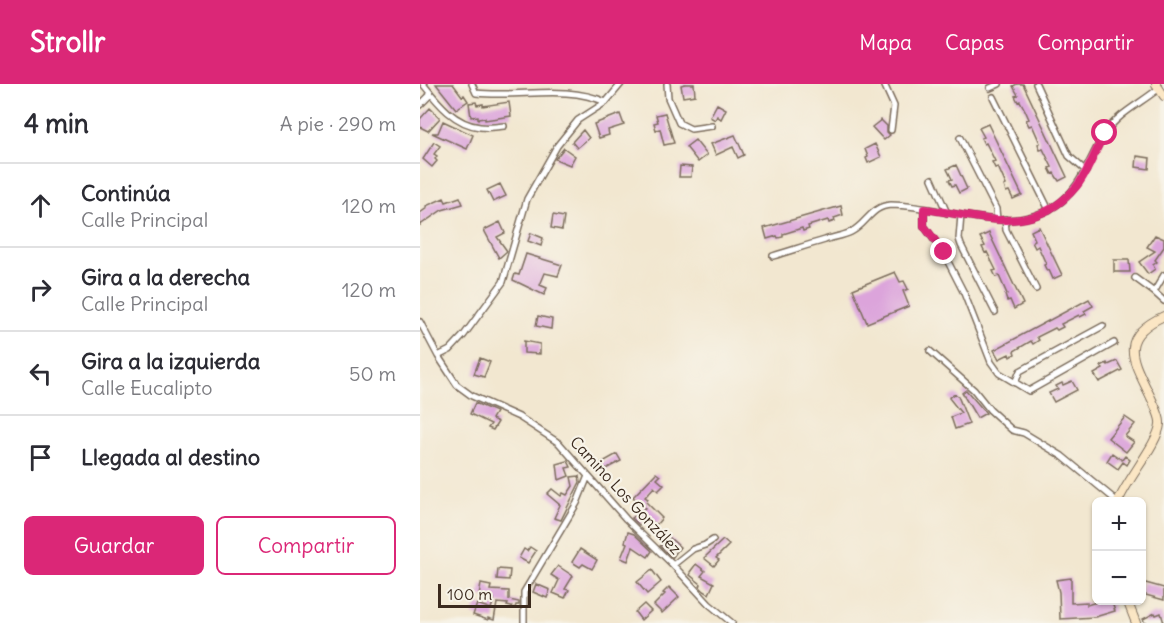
<!DOCTYPE html>
<html lang="es">
<head>
<meta charset="utf-8">
<style>
	:root { --surface:#fff; --page:#f7f7f7; --text:#2b2b33; --muted:#7c7c81; --line:#e1e1e2; --accent:#db2777 }
	body { margin:0; font-family:Delius,sans-serif; background:var(--page); color:var(--text) }
	.controls { position:absolute; right:18px; bottom:18px; display:grid; overflow:hidden; border-radius:9px; box-shadow:0 2px 4px #0004 }
	.controls button { width:54px; height:54px; display:grid; place-items:center; padding:0; border:0; border-bottom:2px solid var(--line); background:var(--surface); color:var(--text); font:30px sans-serif }
	.scale { position:absolute; left:18px; bottom:15px; width:93px; box-sizing:border-box; padding-left:6px; border:3px solid #3b2a1e; border-top:0; font-size:16px; line-height:21px; white-space:nowrap; color:#3b2a1e; -webkit-text-stroke:4px #f7f3e8; paint-order:stroke }
	.stop { position:absolute; width:18px; height:18px; margin:-14px; border:4px solid #db2777; border-radius:50%; background:#fff }
	.stop.end { background:#db2777; border-color:#fff; box-shadow:0 2px 6px #0008 }
	.list { margin:0; padding:0; list-style:none }
	h2 { display:flex; justify-content:space-between; align-items:center; height:78px; margin:0; padding:0 24px; font-size:26px }
	h2 small { font-size:20px; font-weight:400; color:var(--muted) }
	.list li { display:grid; grid-template-columns:39px 1fr auto; gap:18px; align-items:center; box-sizing:border-box; height:84px; padding:0 24px; border-top:2px solid var(--line) }
	.list b { display:block; font-size:22px; white-space:nowrap }
	.list p { margin:0; font-size:20px; white-space:nowrap; color:var(--muted) }
	.list em { font-size:20px; font-style:normal; color:var(--muted) }
	.actions { display:flex; gap:12px; padding:18px 24px }
	.actions a { flex:1; padding:14px 0; border:2px solid var(--accent); border-radius:9px; text-align:center; font-size:21px; color:var(--accent) }
	.actions .main { background:var(--accent); color:#fff }
	.icon { flex:none; width:33px; height:33px; fill:none; stroke:currentColor; stroke-width:2; stroke-linecap:round; stroke-linejoin:round }
	.map { position:relative; flex:none; width:744px; height:539px; overflow:hidden }
	header { display:flex; align-items:center; gap:36px; box-sizing:border-box; height:84px; padding:0 30px; background:var(--accent); color:#fff }
	header strong { font-size:28px }
	nav { display:flex; gap:33px; margin-inline-start:auto; font-size:21px }
	main { display:flex }
	aside { flex:1; background:var(--surface) }
	.map>svg:first-child { display:block }
</style>
</head>
<body>
<header>
<strong>Strollr</strong>
<nav><a>Mapa</a><a>Capas</a><a>Compartir</a></nav>
</header>
<main>
<aside>
<h2>4 min<small>A pie · 290 m</small></h2>
<ul class="list">
<li><svg class="icon" aria-label="ahead" viewBox="0 0 24 24"><path d="M12 20V5M6 11l6-6 6 6"/></svg><div><b>Continúa</b><p>Calle Principal</p></div><em>120 m</em></li>
<li><svg class="icon" aria-label="right" viewBox="0 0 24 24"><path d="M7 20v-9h11M14 6l5 5-5 5"/></svg><div><b>Gira a la derecha</b><p>Calle Principal</p></div><em>120 m</em></li>
<li><svg class="icon" aria-label="left" viewBox="0 0 24 24"><path d="M17 20v-9H6M10 6l-5 5 5 5"/></svg><div><b>Gira a la izquierda</b><p>Calle Eucalipto</p></div><em>50 m</em></li>
<li><svg class="icon" aria-label="arrive" viewBox="0 0 24 24"><path d="M6 21V4h12l-3 4 3 4H6"/></svg><div><b>Llegada al destino</b></div></li>
</ul>
<div class="actions"><a class="main">Guardar</a><a>Compartir</a></div>
</aside>
<div class="map">
<svg width="744" height="539" viewBox="0 0 744 539">
	<rect width="100%" height="100%" fill="#f7f3e8"/>
	<filter id="ink" filterUnits="userSpaceOnUse"><feTurbulence type="fractalNoise" baseFrequency=".0167" numOctaves="2"/><feDisplacementMap in="SourceGraphic" scale="12" xChannelSelector="R" yChannelSelector="G"/><feConvolveMatrix kernelMatrix="1 2 1 2 8 2 1 2 1" color-interpolation-filters="sRGB"/></filter>
	<filter id="wash" filterUnits="userSpaceOnUse"><feTurbulence type="fractalNoise" baseFrequency=".008" numOctaves="4" result="noise"/><feDisplacementMap in="SourceGraphic" scale="24" xChannelSelector="R" yChannelSelector="G"/><feGaussianBlur stdDeviation="1.35" result="paint"/><feColorMatrix in="noise" values="0 0 0 0 0 0 0 0 0 0 0 0 0 0 0 0 0 1.4 0 .05"/><feComposite in="paint" operator="in"/></filter>
	<g filter="url(#wash)">
		<rect width="100%" height="100%" fill="#f2e7d0"/>
		<g id="blocks">
			<!-- building -->
			<path fill="#dca4db" d="M16,0H33L42,12L44,11L48,17L36,25Z
				M265,0H274L275,11L263,13L261,1Z
				M597,0H603L647,93L639,97L634,89L632,90L629,84L632,83L623,65L620,66L618,60L620,59L612,41L609,42L606,36L609,35L605,26L600,17L598,18L595,12L598,11L593,2Z
				M56,18L57,21L63,20V22L89,18L91,32L65,36V34L58,35V32L51,33L49,19Z
				M297,20L306,25L301,35L297,32L295,36L290,33Z
				M10,24L20,34L8,47L0,43V35Z
				M245,29L254,59L244,61L240,45L236,46L234,39L238,38L236,31Z
				M200,30L204,41L188,46L189,51L179,54L174,40Z
				M461,36L467,42V48L470,51L464,56L452,43Z
				M23,37L53,51L47,65L12,49H18Z
				M568,40L602,111L593,115L589,107L586,108L584,102L586,101L578,83L575,84L572,78L575,77L566,59L564,60L561,54L564,53L559,44Z
				M163,46L169,54L157,64L152,58Z
				M315,51L324,71L318,74L313,63L296,71L291,60Z
				M275,56L287,71L278,78L266,63Z
				M14,58L20,62L14,70L17,72L15,75L17,77L12,83L3,75Z
				M455,60L461,73L448,79L446,74L448,73L445,65Z
				M144,64L155,72L150,81L135,75Z
				M717,72L730,74L729,85L716,83Z
				M536,81L547,105L539,109L535,101L532,102L529,96L532,95L527,85Z
				M260,82L272,83L271,93H259Z
				M80,100L86,112L73,118L67,106Z
				M40,113L43,120L22,126L0,141V129L7,124L6,122L24,114L26,118Z
				M421,122L423,131L414,134L415,137L409,139L408,136L388,142L389,145L383,147L382,144L363,150V153L358,154L357,152L347,155L344,144Z
				M133,131L144,133L142,146L131,144Z
				M80,138L85,149L77,153L87,167L79,174L64,146Z
				M619,143L642,191L633,195L629,186L627,187L624,181L626,180L618,162L615,164L612,158L615,156L611,147Z
				M111,149L123,154L121,162L108,157Z
				M569,149L603,220L594,225L590,216L587,217L585,211L587,210L579,192L576,193L573,187L576,186L567,168L565,169L562,163L565,162L560,153Z
				M735,151L744,155V163L735,176L737,178L733,181L735,185L728,190L719,178L735,167L727,163Z
				M106,170L142,181L138,192L125,189L120,201L127,204L124,211L93,196L95,190L99,191Z
				M694,176H709L710,188H694Z
				M475,188L480,198L484,197L488,205L483,207L489,222L447,239L433,205Z
				M669,215L673,222L664,227L666,230L660,233L659,231L641,240L643,243L637,246L635,244L617,253L619,256L613,260L611,257L594,267L595,270L590,273L589,270L579,275L574,266Z
				M118,232L132,235L131,245L116,242Z
				M104,257L120,260V270L104,269Z
				M60,274L70,278L64,293L54,290Z
				M697,277L702,286L679,298L674,290L683,285L681,282L687,279L688,281Z
				M652,297L657,306L634,318L629,309L638,305L636,302L642,299L643,301Z
				M546,306L566,329L557,334L542,309Z
				M535,310L538,312L549,340L535,345L531,333L541,329L529,314Z
				M55,319L76,328L72,335L78,338L73,346L68,344L71,340L50,330Z
				M705,333L715,340L705,352L714,358L706,368L688,354Z
				M692,369L702,376L705,372L710,376L707,381L703,378L698,385L687,377Z
				M197,370L201,377L178,389L174,383Z
				M148,377L151,383L146,384L149,392L139,396L137,380Z
				M236,389L240,392L237,395L244,401L238,407L234,403L225,413L228,415L226,418L242,434L236,441L228,434L219,441L212,434L225,424L213,413Z
				M159,392L160,398L141,436L134,434L140,421L127,410L132,405L141,412L143,409L147,411L153,402L151,393Z
				M208,448L214,450L232,467L228,473L213,463L208,477L201,474L207,459L205,458Z
				M250,454L260,463L252,474L240,462Z
				M303,456L309,461L296,474L299,476L294,482L284,474Z
				M110,463L116,467L108,479L99,474L104,465L107,467Z
				M160,465L177,476L172,485L163,480L160,483L152,478Z
				M276,480L285,487L281,492L294,499L289,510L284,507L280,503L281,500L270,491L271,489L270,488Z
				M138,482L153,492L145,505L149,506L145,514L133,509L139,496L131,491Z
				M78,485L90,486L89,496L77,495Z
				M232,486L241,498L227,510L217,498Z
				M651,494V519L667,518V521L683,516H691L695,527L675,533L640,535L639,508L636,496Z
				M722,498L744,504V516L722,510Z
				M61,500L71,502L70,506L89,507V516L99,518V521H96L95,524L87,522L88,520L77,519L74,536L68,534V536L53,531L57,520L71,525L74,515L59,512Z
				M116,500L130,506L127,514L113,508Z
				M249,503L259,513L242,529L234,521L245,510L243,509Z
				M224,520L231,527L221,536L215,528Z
				M735,529L736,531L741,529L744,539H725L723,535Z"/>
		</g>
	</g>
	<g filter="url(#ink)">
		<use href="#blocks" fill-opacity="0" stroke="#7b6c5c" stroke-width="1.5"/>
		<g fill="none" stroke-linecap="round" stroke-linejoin="round">
			<!-- street casing -->
			<g stroke="#7b6c5c" stroke-width="8">
				<path id="street" d="M3,0C18,19 34,40 60,43C68,44 77,43 84,42
					M52,0L56,9C101,14 144,0 186,18
					M247,0L248,14L259,39L271,45L292,42
					M464,0L474,22L471,46
					M616,0L649,72L666,87
					M570,4L579,0
					M573,13L629,126
					M0,21L11,10
					M540,54L576,125L577,135
					M512,95L527,129
					M504,125V142L523,168L544,209L571,278L579,289L609,307L694,259
					M541,131L539,155L541,161L575,228
					M585,135L586,146L616,205
					M353,172C370,167 387,161 405,156C413,153 423,152 431,148C447,140 451,122 471,121C525,121 586,154 635,122C662,105 669,73 686,48C699,29 721,19 738,5
					M744,191L734,208L744,217
					M715,194L734,208
					M0,238L18,272L37,301L52,312L99,333L139,359L206,435L253,481L289,520L312,539
					M510,267L554,306L570,326L592,346L604,349L642,372L698,418
					M18,272L30,266L44,251L83,198L107,115L137,62L158,36L186,18L201,0
					M595,299L600,287L683,242
					M253,481L273,465L285,461L293,456
					M104,539V508L157,419L168,392"/>
			</g>
			<!-- secondary casing -->
			<g stroke="#7b6c5c" stroke-width="10">
				<path id="secondary" d="M736,0L744,12
					M698,418C706,397 739,358 740,340C741,334 736,325 733,318C716,280 693,255 744,232
					M707,516L716,539"/>
			</g>
			<!-- street -->
			<use href="#street" stroke="#fff" stroke-width="5"/>
			<!-- secondary -->
			<use href="#secondary" stroke="#fbe6c4" stroke-width="8"/>
		</g>
	</g>
	<g fill="none" stroke-linecap="round" stroke-linejoin="round" filter="url(#ink)">
		<!-- route -->
		<path stroke="#db2777" stroke-width="8" d="M524,168L504,142V125C561,132 612,155 656,103C669,88 675,66 685,49"/>
	</g>
	<g text-anchor="middle" stroke-width="4.5" stroke-linejoin="round" paint-order="stroke">
		<!-- street labels -->
		<g font-size="16" fill="#3b2a1e" stroke="#f7f3e8">
			<text transform="translate(206 411) rotate(47)" y="6">Camino Los González</text>
		</g>
	</g>
</svg>
<div class="controls">
<button>+</button>
<button>−</button>
</div>
<div class="scale">100 m</div>
<div class="stop" style="left:685px;top:49px"></div>
<div class="stop end" style="left:524px;top:168px"></div>
</div>
</main>
</body>
</html>
